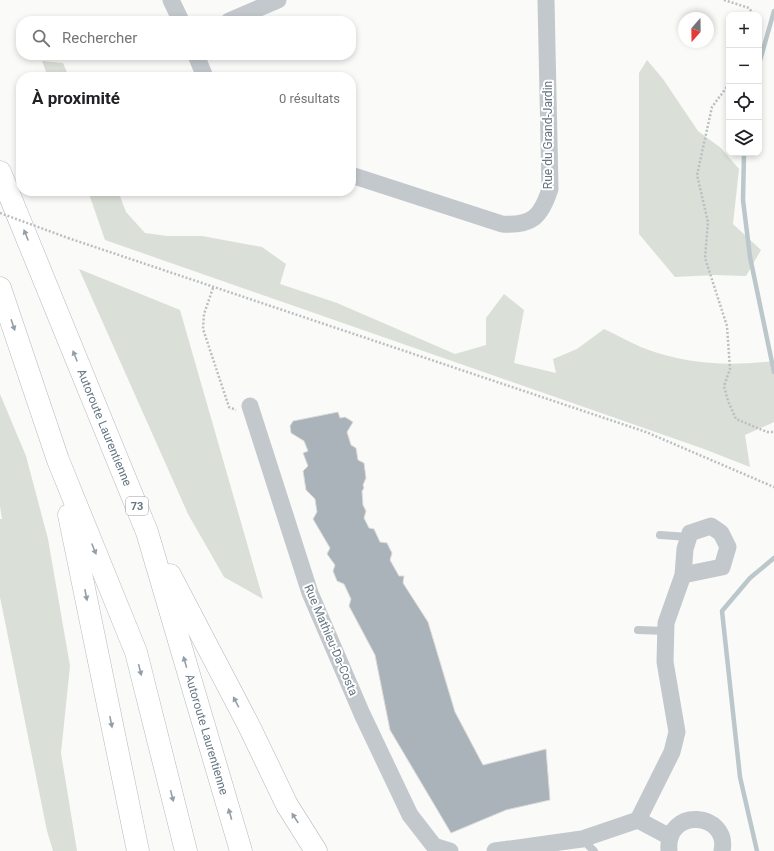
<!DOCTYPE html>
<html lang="fr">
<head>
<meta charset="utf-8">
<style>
	:root { --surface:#fff; --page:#f6f6f6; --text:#202124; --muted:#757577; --line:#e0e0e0 }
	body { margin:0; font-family:Roboto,sans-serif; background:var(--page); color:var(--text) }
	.controls { position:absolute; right:12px; top:12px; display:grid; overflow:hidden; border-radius:8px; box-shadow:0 2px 6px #0003 }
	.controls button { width:36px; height:36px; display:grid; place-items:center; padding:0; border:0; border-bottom:1px solid var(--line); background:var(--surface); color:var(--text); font:20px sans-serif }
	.compass { position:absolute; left:678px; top:12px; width:36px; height:36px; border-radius:50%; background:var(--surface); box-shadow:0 2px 6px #0003; rotate:200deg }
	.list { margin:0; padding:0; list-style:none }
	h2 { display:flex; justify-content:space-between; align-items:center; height:52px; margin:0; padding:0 16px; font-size:17px }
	h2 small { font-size:13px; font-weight:400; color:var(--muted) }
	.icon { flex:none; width:22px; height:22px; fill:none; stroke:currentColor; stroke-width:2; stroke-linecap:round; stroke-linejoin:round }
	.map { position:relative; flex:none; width:774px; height:851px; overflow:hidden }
	.search { position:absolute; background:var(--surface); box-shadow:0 2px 6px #0003; left:16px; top:16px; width:340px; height:44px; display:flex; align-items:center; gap:10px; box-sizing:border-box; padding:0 14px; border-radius:16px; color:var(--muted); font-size:15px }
	.panel { position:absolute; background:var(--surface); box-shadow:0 2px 6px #0003; left:16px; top:72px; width:340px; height:124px; border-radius:16px }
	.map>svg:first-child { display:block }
</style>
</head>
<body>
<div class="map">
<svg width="774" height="851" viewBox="0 0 774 851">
	<rect width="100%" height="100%" fill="#fafaf8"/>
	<!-- green -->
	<path fill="#dadfd7" d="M647,60L663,79L698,131L721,148L739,169L733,224L761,250L746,276L715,275L675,277L639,234V73Z
		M42,61L63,63L69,77H48Z
		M88,191H118L126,212L145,233L167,236H202L262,247L286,264L280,284L337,303L455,354L486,345V318L504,294L524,310L514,363L556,373L553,359L577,349L604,329C618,335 632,344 646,349C689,365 729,366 774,361V422L745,435L750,467L704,449L105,240Z
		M79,269L180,310L263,599L224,577L188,514Z
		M0,394L26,456L48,539L70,666L61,753L77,851H53L47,831L0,597V519H2L0,506Z"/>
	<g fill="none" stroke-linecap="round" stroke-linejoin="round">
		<!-- stream -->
		<path stroke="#bbc7cb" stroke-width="4.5" d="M759,64L774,11
			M744,153L743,200L750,257L774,372
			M757,851L740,777L722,611L750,578L774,558"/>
	</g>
	<!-- building -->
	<path fill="#aab3b9" stroke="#dcdcda" d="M338,412L340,418L345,417L353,422L347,432L351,445L356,448L358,460L364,463L366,478L363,485L364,488L362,491L363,505L366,511L364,518L369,528L374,529L380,542L387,543L392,553L390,560L399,576H404L403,583L428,622L455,712L483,765L546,749L550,800L506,810L451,833L390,730L375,655L349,606L351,599L344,584L337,581L333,571L335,565L327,554L330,548L313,519L317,512L315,499L306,490L303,471L308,466L303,453L308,451L304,441L291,433L290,426L293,421Z"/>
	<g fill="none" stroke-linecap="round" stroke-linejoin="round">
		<!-- highway casing -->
		<g stroke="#b4b9bd" stroke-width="23">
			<g id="highway">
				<path id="s1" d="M0,172L147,532L241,851"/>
				<path d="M0,288L58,460L136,652L186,851"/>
				<path d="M69,515L138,851"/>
				<path d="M170,575L249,726L287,805L316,851"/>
			</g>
		</g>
		<!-- path -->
		<path stroke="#bbbfc2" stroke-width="2.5" stroke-dasharray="2 2" stroke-linecap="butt" d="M724,0L749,8L754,15
			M729,84L712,107L697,175L708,222L705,258L727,326L730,369L724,386L728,401L736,419L767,432H774
			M68,238L646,432L774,487
			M213,288L204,314L203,329L229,407L236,410"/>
		<!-- lane -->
		<path stroke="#c3c8cc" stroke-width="8" d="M660,535L689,537
			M638,630L666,631
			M582,839L594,851"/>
		<!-- street -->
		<path stroke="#c3c8cc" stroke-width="17" d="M171,0L181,21
			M229,21L278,0
			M196,55L205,77
			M351,175L502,224C532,226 541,217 550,189L546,0
			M250,406L310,593L362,714L410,815L434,846L450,851
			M638,820L672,752L677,732L665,662L666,623L683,575L722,567L728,547L721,533L711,526L690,533L685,549L683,575
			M495,851L582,839L638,820L670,837
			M669,851C665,806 730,812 722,851"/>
		<!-- highway -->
		<use href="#highway" stroke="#fff" stroke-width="22"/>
		<!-- path-bridge -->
		<path stroke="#bbbfc2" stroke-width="2.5" stroke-dasharray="2 2" stroke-linecap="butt" d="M0,213L68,238"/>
	</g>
	<!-- one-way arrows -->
	<defs><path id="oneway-solid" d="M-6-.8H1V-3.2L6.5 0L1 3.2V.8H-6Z"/></defs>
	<g fill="#939fa8">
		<use href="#oneway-solid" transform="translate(26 235) rotate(-112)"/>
		<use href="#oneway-solid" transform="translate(13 325) rotate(71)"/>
		<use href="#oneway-solid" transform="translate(75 356) rotate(-112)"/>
		<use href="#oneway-solid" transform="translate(94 549) rotate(68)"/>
		<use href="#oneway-solid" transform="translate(86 595) rotate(79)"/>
		<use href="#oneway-solid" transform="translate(185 662) rotate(-106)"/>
		<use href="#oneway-solid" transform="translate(140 670) rotate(76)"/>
		<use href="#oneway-solid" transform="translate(236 702) rotate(-118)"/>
		<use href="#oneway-solid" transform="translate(111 722) rotate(79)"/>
		<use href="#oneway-solid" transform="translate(172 796) rotate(76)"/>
		<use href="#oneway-solid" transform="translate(230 814) rotate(-106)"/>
		<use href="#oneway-solid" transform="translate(295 818) rotate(-123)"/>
	</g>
	<g text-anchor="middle" stroke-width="4" stroke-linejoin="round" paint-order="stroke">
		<!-- shield labels -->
		<rect fill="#fff" stroke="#939fa8" stroke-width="1" x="126" y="497" width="22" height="18" rx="3"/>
		<g font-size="11" font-weight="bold" fill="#657683">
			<text x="137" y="510">73</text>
		</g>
		<!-- street labels -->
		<g font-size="12" fill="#657683" stroke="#fff">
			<text transform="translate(548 135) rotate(-90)" y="4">Rue du Grand-Jardin</text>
			<text dy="4" stroke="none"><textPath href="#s1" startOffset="276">Autoroute Laurentienne</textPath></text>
			<text transform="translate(331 640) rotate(67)" y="4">Rue Mathieu-Da-Costa</text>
			<text dy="4" stroke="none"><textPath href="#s1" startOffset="600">Autoroute Laurentienne</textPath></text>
		</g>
	</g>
</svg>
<div class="controls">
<button>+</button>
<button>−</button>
<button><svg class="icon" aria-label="locate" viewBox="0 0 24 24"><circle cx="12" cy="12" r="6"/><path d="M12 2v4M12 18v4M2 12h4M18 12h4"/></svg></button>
<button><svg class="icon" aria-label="layers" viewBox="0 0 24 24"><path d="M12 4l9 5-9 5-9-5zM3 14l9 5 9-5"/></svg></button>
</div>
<svg class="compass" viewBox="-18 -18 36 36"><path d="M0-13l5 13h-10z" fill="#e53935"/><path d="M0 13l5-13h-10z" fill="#757577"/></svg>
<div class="search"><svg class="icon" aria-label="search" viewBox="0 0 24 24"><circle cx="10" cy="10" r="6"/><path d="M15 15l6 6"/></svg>Rechercher</div>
<section class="panel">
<h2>À proximité<small>0 résultats</small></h2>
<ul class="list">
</ul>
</section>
</div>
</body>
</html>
